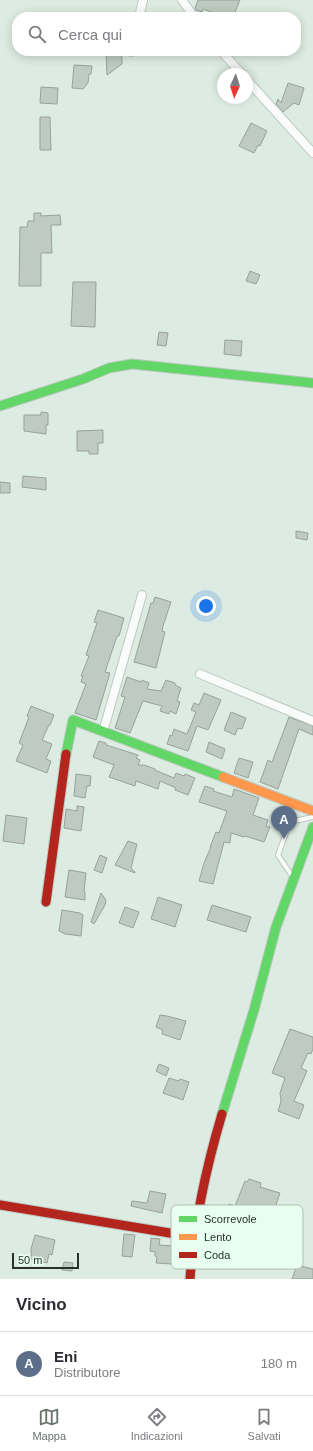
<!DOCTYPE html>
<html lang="it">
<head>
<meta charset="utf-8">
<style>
	:root { --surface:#fff; --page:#f7f7f7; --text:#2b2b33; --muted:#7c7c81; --line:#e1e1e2; --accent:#67736b }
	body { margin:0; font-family:Arial,sans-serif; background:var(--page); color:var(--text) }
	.compass { position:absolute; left:217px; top:68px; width:36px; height:36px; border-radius:50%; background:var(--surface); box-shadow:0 2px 10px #0003; rotate:184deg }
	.scale { position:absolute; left:12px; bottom:10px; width:67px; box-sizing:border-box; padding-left:4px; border:2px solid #28322b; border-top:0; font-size:11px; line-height:14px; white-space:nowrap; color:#28322b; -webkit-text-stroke:3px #e8feef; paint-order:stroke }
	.you { position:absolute; left:206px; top:606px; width:14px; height:14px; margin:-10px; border:3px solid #fff; border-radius:50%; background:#1a73e8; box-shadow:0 0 0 6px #1a73e833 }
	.badge { display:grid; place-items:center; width:26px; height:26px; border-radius:50%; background:var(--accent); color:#fff; font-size:13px; font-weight:700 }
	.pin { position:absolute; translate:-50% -33px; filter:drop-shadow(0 1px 2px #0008) }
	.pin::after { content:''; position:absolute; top:21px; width:14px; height:12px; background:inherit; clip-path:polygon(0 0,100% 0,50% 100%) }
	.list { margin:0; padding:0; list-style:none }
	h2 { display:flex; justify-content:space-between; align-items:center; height:52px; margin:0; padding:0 16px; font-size:17px }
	h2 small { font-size:13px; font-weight:400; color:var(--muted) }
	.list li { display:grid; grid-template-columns:26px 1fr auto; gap:12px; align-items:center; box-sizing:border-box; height:64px; padding:0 16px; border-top:1px solid var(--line) }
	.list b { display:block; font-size:15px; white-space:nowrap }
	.list p { margin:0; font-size:13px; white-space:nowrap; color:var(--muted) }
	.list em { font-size:13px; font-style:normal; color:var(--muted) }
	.icon { flex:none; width:22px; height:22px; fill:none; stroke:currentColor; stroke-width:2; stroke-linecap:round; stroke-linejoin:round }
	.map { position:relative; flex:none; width:313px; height:1279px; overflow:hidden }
	.search { position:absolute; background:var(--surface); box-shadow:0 2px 10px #0003; left:12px; right:12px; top:12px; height:44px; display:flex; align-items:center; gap:10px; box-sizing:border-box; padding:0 14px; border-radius:16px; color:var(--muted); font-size:15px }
	.sheet { height:116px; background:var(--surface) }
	nav { display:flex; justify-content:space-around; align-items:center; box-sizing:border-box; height:56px; border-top:1px solid var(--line); background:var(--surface); font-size:11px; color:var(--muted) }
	nav a { display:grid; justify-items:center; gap:2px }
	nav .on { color:var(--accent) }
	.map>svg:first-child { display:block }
</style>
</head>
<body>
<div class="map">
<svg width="313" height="1279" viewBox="0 0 313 1279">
	<rect width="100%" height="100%" fill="#ddece2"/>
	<!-- building -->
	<path fill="#becac2" stroke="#97a29a" d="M198,0H240L233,17H224L203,9L202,12L196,10L195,8Z
		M106,51H121L122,60V64L107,75Z
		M74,65L92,66L91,74H89L88,83L83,89L72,88Z
		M288,83L304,88L299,105L294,103L283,112L276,104L278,99L281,103Z
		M41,87L58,88L57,104L40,103Z
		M40,117H50L51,150H40Z
		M251,123L267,131L260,146L258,145L254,153L239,146Z
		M34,213H41V216L60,215L61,225H51L52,253H41V286H19L20,227H27L28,221H34Z
		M250,271L260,275L256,284L246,281Z
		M73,282H96L95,327L71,326Z
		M159,332L168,333L166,346L157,345Z
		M225,340L242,341L241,356L224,354Z
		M41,412L48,413V425H46V434L24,431V415H41Z
		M103,430V443H98V454H89V451H77V431Z
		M23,476L46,478V490L22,487Z
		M0,482L10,483V493H0Z
		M296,531L308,533L307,540L296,538Z
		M155,597L171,602L163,626L162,631L165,632L156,668L134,662L151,603H153Z
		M98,610L124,618L119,636H117L105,672L110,673L96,720L75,713L86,684L81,682L83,676H81L89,656L86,655L97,623L94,622Z
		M127,677L141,682L142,680L149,683L147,689L161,691L166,680L175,683V685L181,688L177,701L180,702L176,714L170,711L169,714L160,711L162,706L143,701L130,733L115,728L125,697L121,696Z
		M204,693L221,700L208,730L197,726L188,751L167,744L170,735L172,736L174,729L187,734L196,712L191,710L194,703L199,705Z
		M31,706L54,715L50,725H49L42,740L52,744L46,759L51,761L47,773L16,761L23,745L19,743L29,717L27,716Z
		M231,712L246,718L242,729L238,728L235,735L224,730Z
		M289,717L313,726V735L299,729L278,789L260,782L268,760L272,762Z
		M99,741L106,743V745L138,755L136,758L140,760L138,765H144L155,769V770L174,778L176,773L184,776L185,774L195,778L188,795L175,790L176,788L160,781L158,789L136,781L135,786L109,777L114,765L93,757Z
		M209,742L225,749L222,759L206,752Z
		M239,758L253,762L248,778L234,773Z
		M76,774L91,776L90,786H87L85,798L74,796Z
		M205,786L214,789L213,791L232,797L234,789L259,798L253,815L268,820L266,826L270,827L264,842L245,836L244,837L231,833L230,843L224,842L213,884L199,881L204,863L211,847H210L216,832L219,833L227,811L199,802Z
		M77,806L84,807L81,831L64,828L66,809L77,811Z
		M6,815L27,818L24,844L3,841Z
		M128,841L137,844L131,868L135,872V873L115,865Z
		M100,855L107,858L102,873L94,870Z
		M69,870L86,873L84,892H85V900L65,897Z
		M101,893L106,900L105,905L94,924L91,922Z
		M158,897L182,905L175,927L151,919Z
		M212,905L251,917L246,932L207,920Z
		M125,907L139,912L133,928L119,923Z
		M62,910L80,913L83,915L81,936L65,934L59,931Z
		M160,1015L167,1016L186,1021L180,1040L162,1034L163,1030L156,1027Z
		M290,1029L313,1037V1049L311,1054L308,1053L301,1068L307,1071L294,1101L304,1105L299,1119L278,1111L281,1101L280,1093L285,1078L272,1073Z
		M159,1064L169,1068L166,1076L156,1071Z
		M169,1078L179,1081L180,1079L189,1082L183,1100L163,1093Z
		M249,1179L261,1183L260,1187L280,1193L271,1220L272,1222L278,1224L272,1241L262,1237L260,1243L230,1232L231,1227L222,1223L229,1204L235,1206L245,1181L247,1182Z
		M150,1191L166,1194L162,1213L131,1206L132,1201L147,1203Z
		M124,1234L135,1235L132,1257L122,1256Z
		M35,1235L55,1240L52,1255L49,1254L47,1263L30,1259L32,1253H31V1249Z
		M151,1238L160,1239L159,1245L174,1246L172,1264L156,1263L157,1257L155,1256V1252L150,1251Z
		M64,1262L73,1263L72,1271L62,1270Z
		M297,1265L313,1269V1279H292Z"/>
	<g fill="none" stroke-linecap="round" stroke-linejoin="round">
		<!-- lane casing -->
		<g stroke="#bdc9c1" stroke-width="6">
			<path id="lane" d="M292,876L278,855L290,822L313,817"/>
		</g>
		<!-- street casing -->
		<g stroke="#bdc9c1" stroke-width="10">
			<path id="street" d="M182,0L194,17
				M139,17L143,0
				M221,51L242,74
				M131,52L132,51
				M247,80L313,153
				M200,674L313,721
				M103,732L142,595"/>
		</g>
		<!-- fast casing -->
		<g stroke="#bdc9c1" stroke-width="11">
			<path id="fast" d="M0,406L83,379L109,368L132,364L313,383
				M66,754L73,720L223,777
				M222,1114L254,1010L276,927L313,827"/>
		</g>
		<!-- slow casing -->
		<g stroke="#bdc9c1" stroke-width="11">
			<path id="slow" d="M223,777L313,811"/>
		</g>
		<!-- jam casing -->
		<g stroke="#bdc9c1" stroke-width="11">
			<path id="jam" d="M46,902L66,754
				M0,1205L194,1237
				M190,1279C194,1223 206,1168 222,1114"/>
		</g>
		<!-- lane -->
		<use href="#lane" stroke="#fafcfb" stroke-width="4"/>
		<!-- street -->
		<use href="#street" stroke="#fafcfb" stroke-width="8"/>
		<!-- fast -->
		<use href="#fast" stroke="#63d668" stroke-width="9"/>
		<!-- slow -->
		<use href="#slow" stroke="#ff974d" stroke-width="9"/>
		<!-- jam -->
		<use href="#jam" stroke="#b3261e" stroke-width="9"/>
	</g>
	<!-- legend -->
	<rect x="171" y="1205" width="132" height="64" rx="6" fill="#e8feef" stroke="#aec1b4" stroke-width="1"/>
	<rect x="179" y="1216" width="18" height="6" fill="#63d668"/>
	<rect x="179" y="1234" width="18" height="6" fill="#ff974d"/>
	<rect x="179" y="1252" width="18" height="6" fill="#b3261e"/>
	<g font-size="11" fill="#28322b">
		<text x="204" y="1223">Scorrevole</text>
		<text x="204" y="1241">Lento</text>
		<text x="204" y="1259">Coda</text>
	</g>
</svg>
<svg class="compass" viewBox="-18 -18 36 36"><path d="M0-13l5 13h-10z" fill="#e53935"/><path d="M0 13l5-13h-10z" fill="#7c7c81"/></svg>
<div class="scale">50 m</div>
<div class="you"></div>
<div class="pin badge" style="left:284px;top:839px;background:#5c6f8a">A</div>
<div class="search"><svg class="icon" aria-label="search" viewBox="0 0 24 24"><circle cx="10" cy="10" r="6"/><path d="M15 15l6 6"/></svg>Cerca qui</div>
</div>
<section class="sheet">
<h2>Vicino<small></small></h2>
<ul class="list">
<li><span class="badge" style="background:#5c6f8a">A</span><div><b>Eni</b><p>Distributore</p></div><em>180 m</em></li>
</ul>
</section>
<nav>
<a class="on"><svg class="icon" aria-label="map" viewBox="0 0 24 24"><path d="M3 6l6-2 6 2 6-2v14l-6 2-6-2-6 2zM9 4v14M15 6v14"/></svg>Mappa</a>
<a><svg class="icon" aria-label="directions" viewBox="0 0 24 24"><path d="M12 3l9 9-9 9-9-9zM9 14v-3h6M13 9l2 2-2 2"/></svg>Indicazioni</a>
<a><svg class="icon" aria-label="saved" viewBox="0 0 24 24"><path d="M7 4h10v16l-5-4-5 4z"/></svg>Salvati</a>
</nav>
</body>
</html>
